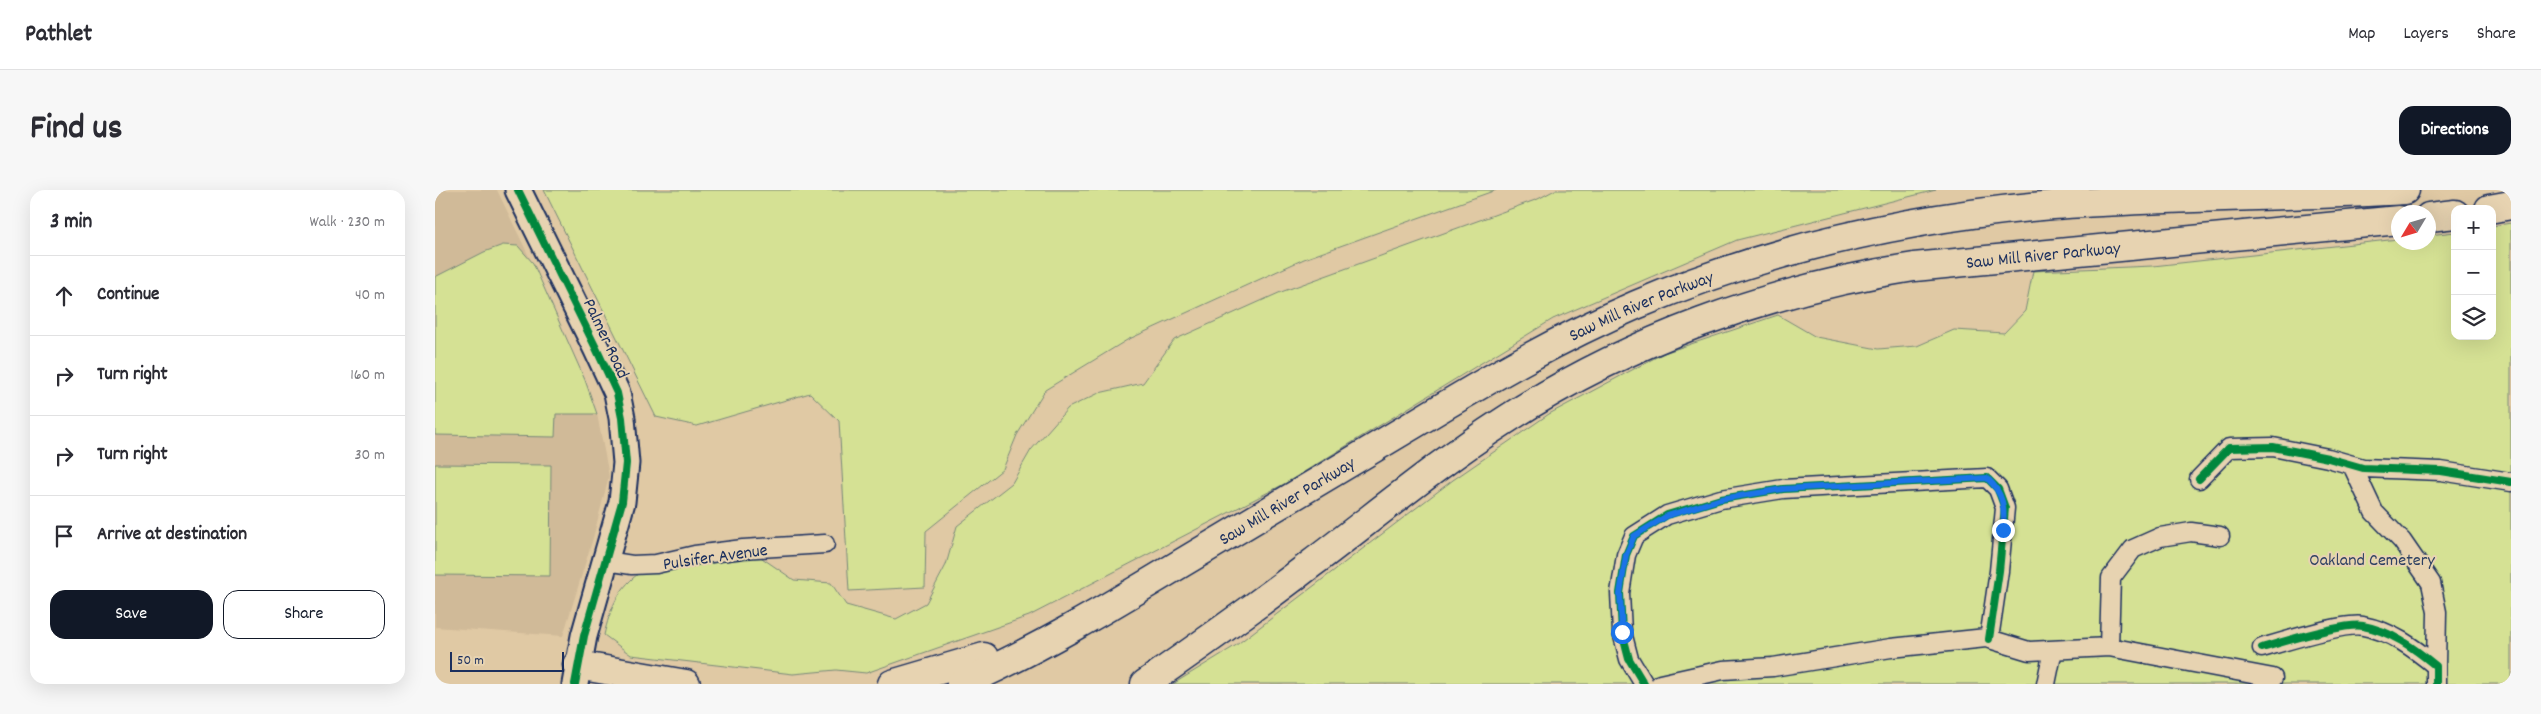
<!DOCTYPE html>
<html lang="en">
<head>
<meta charset="utf-8">
<style>
	:root { --surface:#fff; --page:#f7f7f7; --text:#2b2b33; --muted:#7c7c81; --line:#e1e1e2; --accent:#111827 }
	body { margin:0; font-family:Dekko,sans-serif; background:var(--page); color:var(--text) }
	.controls { position:absolute; right:15px; top:15px; display:grid; overflow:hidden; border-radius:10px; box-shadow:0 5px 20px #0002 }
	.controls button { width:45px; height:45px; display:grid; place-items:center; padding:0; border:0; border-bottom:1px solid var(--line); background:var(--surface); color:var(--text); font:25px sans-serif }
	.compass { position:absolute; left:1956px; top:15px; width:45px; height:45px; border-radius:50%; background:var(--surface); box-shadow:0 5px 20px #0002; rotate:232deg }
	.scale { position:absolute; left:15px; bottom:12px; width:114px; box-sizing:border-box; padding-left:5px; border:2px solid #1b2f5e; border-top:0; font-size:14px; line-height:18px; white-space:nowrap; color:#1b2f5e; -webkit-text-stroke:4px #e7d3b1; paint-order:stroke }
	.stop { position:absolute; width:15px; height:15px; margin:-11px; border:4px solid #1a73e8; border-radius:50%; background:#fff }
	.stop.end { background:#1a73e8; border-color:#fff; box-shadow:0 1px 5px #0008 }
	.list { margin:0; padding:0; list-style:none }
	h2 { display:flex; justify-content:space-between; align-items:center; height:65px; margin:0; padding:0 20px; font-size:21px }
	h2 small { font-size:16px; font-weight:400; color:var(--muted) }
	.list li { display:grid; grid-template-columns:32px 1fr auto; gap:15px; align-items:center; box-sizing:border-box; height:80px; padding:0 20px; border-top:1px solid var(--line) }
	.list b { display:block; font-size:19px; white-space:nowrap }
	.list em { font-size:16px; font-style:normal; color:var(--muted) }
	.actions { display:flex; gap:10px; padding:15px 20px }
	.actions a { flex:1; padding:11px 0; border:1px solid var(--accent); border-radius:15px; text-align:center; font-size:18px; color:var(--accent) }
	.actions .main { background:var(--accent); color:#fff }
	.icon { flex:none; width:28px; height:28px; fill:none; stroke:currentColor; stroke-width:2; stroke-linecap:round; stroke-linejoin:round }
	.map { position:relative; flex:none; width:2076px; height:494px; overflow:hidden; border-radius:15px }
	header { display:flex; align-items:center; gap:30px; box-sizing:border-box; height:70px; padding:0 25px; background:var(--surface); border-bottom:1px solid var(--line) }
	header strong { font-size:24px }
	nav { display:flex; gap:28px; margin-inline-start:auto; font-size:18px }
	.intro { display:flex; align-items:center; justify-content:space-between; box-sizing:border-box; height:120px; padding:0 30px }
	h1 { margin:0; font-size:35px }
	.button { padding:12px 22px; border-radius:15px; background:var(--accent); color:#fff; font-size:18px; font-weight:700 }
	main { display:flex; gap:30px; padding:0 30px }
	aside { flex:1; background:var(--surface); border-radius:15px; box-shadow:0 5px 20px #0002 }
	.map>svg:first-child { display:block }
</style>
</head>
<body>
<header>
<strong>Pathlet</strong>
<nav><a>Map</a><a>Layers</a><a>Share</a></nav>
</header>
<div class="intro"><h1>Find us</h1><a class="button">Directions</a></div>
<main>
<aside>
<h2>3 min<small>Walk · 230 m</small></h2>
<ul class="list">
<li><svg class="icon" aria-label="ahead" viewBox="0 0 24 24"><path d="M12 20V5M6 11l6-6 6 6"/></svg><div><b>Continue</b></div><em>40 m</em></li>
<li><svg class="icon" aria-label="right" viewBox="0 0 24 24"><path d="M7 20v-9h11M14 6l5 5-5 5"/></svg><div><b>Turn right</b></div><em>160 m</em></li>
<li><svg class="icon" aria-label="right" viewBox="0 0 24 24"><path d="M7 20v-9h11M14 6l5 5-5 5"/></svg><div><b>Turn right</b></div><em>30 m</em></li>
<li><svg class="icon" aria-label="arrive" viewBox="0 0 24 24"><path d="M6 21V4h12l-3 4 3 4H6"/></svg><div><b>Arrive at destination</b></div></li>
</ul>
<div class="actions"><a class="main">Save</a><a>Share</a></div>
</aside>
<div class="map">
<svg width="2076" height="494" viewBox="0 0 2076 494">
	<rect width="100%" height="100%" fill="#e0c9a4"/>
	<filter id="ink" filterUnits="userSpaceOnUse"><feTurbulence type="fractalNoise" baseFrequency=".02" numOctaves="2"/><feDisplacementMap in="SourceGraphic" scale="10" xChannelSelector="R" yChannelSelector="G"/><feConvolveMatrix kernelMatrix="1 2 1 2 8 2 1 2 1" color-interpolation-filters="sRGB"/></filter>
	<g filter="url(#ink)">
		<!-- built -->
		<path fill="#d0ba98" d="M0,0H62L101,81L162,224L174,286L158,348L128,446L0,437Z"/>
		<!-- green -->
		<path fill="#d5e194" stroke="#788879" d="M109,0H1061L869,69L692,150L610,200L582,245L568,279L491,341L490,397L414,401L404,231L375,203L262,236L221,227Z
			M1120,0H1501L1302,50L1118,129L851,293L594,426L431,483L401,480L358,484L196,465L169,445C175,420 182,400 203,384L324,366L359,390L396,393L411,415L461,429L491,413L511,375L522,336L577,293L596,260L633,218L664,203L708,193L739,150L846,102L1103,9Z
			M2076,33V494H738L800,456L1018,290L1114,224L1229,163L1343,125L1381,147L1443,159L1482,156L1519,140L1569,143L1590,121L1598,81L1718,76L1963,49L1964,52H1994V45L2020,42V146H2057V36Z
			M68,55L83,56L98,73L150,190L162,224H121L120,247L0,245V87L49,62Z
			M0,274L116,275L115,386L0,385Z"/>
		<g fill="none" stroke-linecap="round" stroke-linejoin="round">
			<!-- street casing -->
			<g stroke="#1b2f5e" stroke-width="21">
				<path id="street" d="M1917,275L1939,322L1967,351L1996,393L2002,422L2001,476
					M1764,289L1794,258L1838,257L1893,268L1928,278L2006,281L2076,292
					M171,371L197,375L221,374L260,365L308,359L390,354
					M1674,457L1676,388L1698,359L1725,347L1756,342L1785,346
					M1827,458C1847,452 1911,432 1928,436C1956,441 1979,458 2001,476V494
					M1209,494L1194,469L1187,442L1185,403L1191,365L1199,346L1232,325L1286,309L1348,299L1552,288L1563,299L1570,318L1564,381L1554,449
					M1225,494L1288,480L1338,477L1456,458L1551,448L1594,461L1674,457L1838,488
					M1611,494L1618,460"/>
			</g>
			<!-- secondary casing -->
			<g stroke="#1b2f5e" stroke-width="29">
				<path id="secondary" d="M83,0L161,158L182,203L187,228L191,273L187,312L149,446L140,494"/>
			</g>
			<!-- highway casing -->
			<g stroke="#1b2f5e" stroke-width="31">
				<g id="highway">
					<path d="M2054,19L2076,15"/>
					<path d="M1994,27L2020,24"/>
					<path d="M142,475L251,494"/>
					<path d="M457,494L549,467"/>
					<path id="s1" d="M526,494C602,460 674,417 745,374C824,327 902,280 981,233C1052,190 1124,148 1201,115C1333,59 1475,27 1618,15C1735,6 1853,7 1970,0"/>
					<path id="s2" d="M710,494C766,455 822,416 876,374C940,326 1002,274 1069,231C1191,151 1335,99 1479,77L1964,30"/>
				</g>
			</g>
			<!-- street -->
			<use href="#street" stroke="#e7d3b1" stroke-width="18"/>
			<!-- secondary -->
			<use href="#secondary" stroke="#e7d3b1" stroke-width="25"/>
			<!-- highway -->
			<use href="#highway" stroke="#e7d3b1" stroke-width="28"/>
			<!-- cycleway casing -->
			<g stroke="#e7d3b1" stroke-width="11">
				<path id="cycleway" d="M83,0L161,158L182,203L187,228L191,273L187,312L149,446L140,494
					M1764,289L1794,258L1838,257L1893,268L1928,278L2006,281L2076,292
					M1827,458C1847,452 1911,432 1928,436C1956,441 1979,458 2001,476V494
					M1209,494L1194,469L1187,442L1185,403L1191,365L1199,346L1232,325L1286,309L1348,299L1552,288L1563,299L1570,318L1564,381L1554,449"/>
			</g>
			<!-- cycleway -->
			<use href="#cycleway" stroke="#00873e" stroke-width="8"/>
		</g>
	</g>
	<g fill="none" stroke-linecap="round" stroke-linejoin="round" filter="url(#ink)">
		<!-- route -->
		<path stroke="#1a73e8" stroke-width="6" d="M1187,442L1185,404L1191,365L1199,346L1232,326L1286,309L1348,299L1552,288C1569,304 1570,318 1568,340"/>
	</g>
	<g text-anchor="middle" stroke-width="4" stroke-linejoin="round" paint-order="stroke">
		<!-- street labels -->
		<g font-size="18" fill="#1b2f5e" stroke="#e7d3b1">
			<text dy="6" stroke="none"><textPath href="#s2" startOffset="1016">Saw Mill River Parkway</textPath></text>
			<text dy="6" stroke="none"><textPath href="#s1" startOffset="779">Saw Mill River Parkway</textPath></text>
			<text transform="translate(172 148) rotate(65)" y="6">Palmer Road</text>
			<text dy="6" stroke="none"><textPath href="#s1" startOffset="374">Saw Mill River Parkway</textPath></text>
			<text transform="translate(280 366) rotate(-8)" y="6">Pulsifer Avenue</text>
		</g>
		<!-- park labels -->
		<g font-size="18" fill="#2e4163" stroke="#e7d3b1">
			<text x="1937" y="375">Oakland Cemetery</text>
		</g>
	</g>
</svg>
<div class="controls">
<button>+</button>
<button>−</button>
<button><svg class="icon" aria-label="layers" viewBox="0 0 24 24"><path d="M12 4l9 5-9 5-9-5zM3 14l9 5 9-5"/></svg></button>
</div>
<svg class="compass" viewBox="-18 -18 36 36"><path d="M0-13l5 13h-10z" fill="#e53935"/><path d="M0 13l5-13h-10z" fill="#7c7c81"/></svg>
<div class="scale">50 m</div>
<div class="stop" style="left:1187px;top:442px"></div>
<div class="stop end" style="left:1568px;top:340px"></div>
</div>
</main>
</body>
</html>
